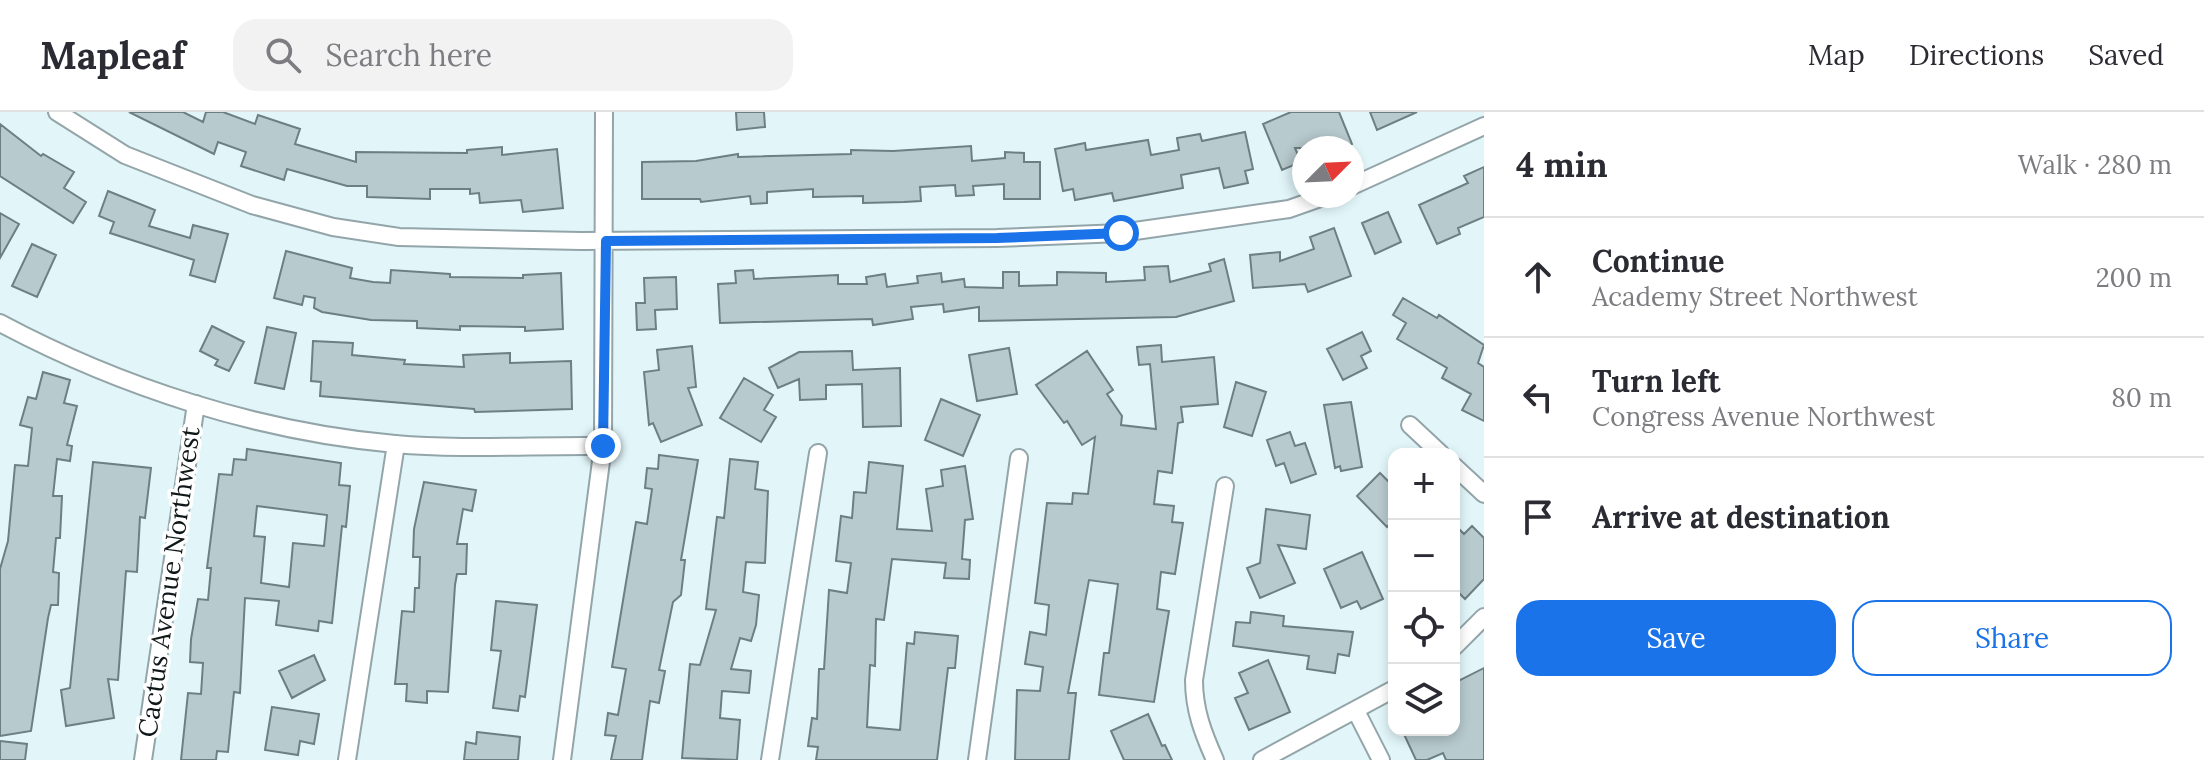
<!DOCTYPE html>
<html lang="en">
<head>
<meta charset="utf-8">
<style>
	:root { --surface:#fff; --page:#f2f2f3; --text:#2b2b33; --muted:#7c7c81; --line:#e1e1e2; --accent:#1a73e8 }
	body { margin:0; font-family:Lora,serif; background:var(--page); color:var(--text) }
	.controls { position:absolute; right:24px; bottom:24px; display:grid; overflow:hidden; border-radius:16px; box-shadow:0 4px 12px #0003 }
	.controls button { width:72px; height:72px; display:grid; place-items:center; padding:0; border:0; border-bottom:2px solid var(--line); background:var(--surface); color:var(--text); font:40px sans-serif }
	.compass { position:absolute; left:1292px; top:24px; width:72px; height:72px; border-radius:50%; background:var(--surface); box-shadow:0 4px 12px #0003; rotate:66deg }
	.stop { position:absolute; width:24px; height:24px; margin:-18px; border:6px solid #1a73e8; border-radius:50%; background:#fff }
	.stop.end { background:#1a73e8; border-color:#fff; box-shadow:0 2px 8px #0008 }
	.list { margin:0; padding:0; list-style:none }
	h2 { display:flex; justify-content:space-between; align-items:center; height:104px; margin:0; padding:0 32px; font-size:34px }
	h2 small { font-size:26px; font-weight:400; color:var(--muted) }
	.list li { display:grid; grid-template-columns:52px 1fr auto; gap:24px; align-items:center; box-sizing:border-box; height:120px; padding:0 32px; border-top:2px solid var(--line) }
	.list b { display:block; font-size:30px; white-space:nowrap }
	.list p { margin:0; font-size:26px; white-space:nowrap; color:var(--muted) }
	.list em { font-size:26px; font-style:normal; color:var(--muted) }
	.actions { display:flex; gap:16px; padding:24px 32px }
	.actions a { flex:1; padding:18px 0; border:2px solid var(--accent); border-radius:24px; text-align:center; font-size:28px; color:var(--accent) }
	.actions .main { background:var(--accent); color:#fff }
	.icon { flex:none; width:44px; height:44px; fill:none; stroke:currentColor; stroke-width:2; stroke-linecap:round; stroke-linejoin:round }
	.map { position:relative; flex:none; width:1484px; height:648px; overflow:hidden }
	header { display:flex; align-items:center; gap:48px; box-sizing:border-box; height:112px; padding:0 40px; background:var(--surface); border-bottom:2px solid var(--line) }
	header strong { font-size:38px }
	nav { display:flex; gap:44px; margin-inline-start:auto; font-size:28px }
	.search { width:560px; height:72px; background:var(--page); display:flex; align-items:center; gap:20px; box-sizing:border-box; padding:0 28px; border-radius:24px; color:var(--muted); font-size:30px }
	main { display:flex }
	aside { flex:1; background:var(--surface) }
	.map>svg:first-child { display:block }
</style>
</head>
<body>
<header>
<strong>Mapleaf</strong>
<div class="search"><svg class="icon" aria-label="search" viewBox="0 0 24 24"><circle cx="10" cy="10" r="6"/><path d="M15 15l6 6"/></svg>Search here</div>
<nav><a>Map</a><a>Directions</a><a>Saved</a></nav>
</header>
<main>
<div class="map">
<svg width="1484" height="648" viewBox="0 0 1484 648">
	<rect width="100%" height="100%" fill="#e2f6fa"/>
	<!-- building -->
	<path fill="#b7cace" stroke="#6e7f83" stroke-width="2" fill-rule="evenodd" d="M129,0H183L203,10L206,0H223L255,12L258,3L300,17L295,32L356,50V40L467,41V38L502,35V43L557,37L563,96L523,100L521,88L480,91L479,81L470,82V77H430V87L367,85V74H347L287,57L284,68L241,54L246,40L218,30L214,42Z
		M736,0H764L765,15L737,18Z
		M1291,0H1339L1352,32L1343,36H1295L1301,50L1282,58L1263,12Z
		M1370,0H1417L1377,18Z
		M0,12L41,44L43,42L74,60L64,76L86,90L73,111L0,64Z
		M1245,20L1253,57L1245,59L1248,71L1224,76L1219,56L1181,63L1183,76L1114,89L1112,81L1075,88L1073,77L1063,79L1055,37L1085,31L1086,38L1148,28L1151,43L1179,38L1177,26L1200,22L1202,29Z
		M971,34L972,49L1005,46V40L1024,41V50H1040V87H1004V72L973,74L974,83L956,84L955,73L920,75L921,89L904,90L863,91V84L813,85V77L767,80V91L751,92L750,84L701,90L700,87H642V50L696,49L738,42V45L851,42V38L893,39Z
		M1484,55V105L1458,116L1460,122L1437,132L1419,93L1468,71L1464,64Z
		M108,79L155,98L149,114L190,126L193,113L228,122L215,170L190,163L194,148L110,121L114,110L99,104Z
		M1388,100L1401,130L1375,142L1362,111Z
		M0,101L19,112L0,146Z
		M1334,116L1351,164L1308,180L1305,172L1253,176L1250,143L1280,140V149L1314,137L1310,125Z
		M32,132L56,143L37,185L12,174Z
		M286,139L352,156L350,166L373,170L390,171L391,158L450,162V165L523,166V163L561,161L563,217L525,219V215L460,214V218L417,216V209L371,208L322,200L314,196L315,186L304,184L302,193L274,186Z
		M1224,147L1234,189L1176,205L979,209V195L944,200L943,192L911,195L913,207L873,213L872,207L720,211L718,172L736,171L735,159L753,158L754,167L838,163V172H867L866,165L885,162L887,175L918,171L917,164L941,161L942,170L964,167L965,175L1003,176V160H1019V174L1057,173V160L1106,161V170L1145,168L1144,155L1168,154L1170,170L1211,159L1209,152Z
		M676,165L677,197L655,198L656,217L637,218L636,191H645L644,166Z
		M1403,186L1437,206L1439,203L1484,233L1478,251L1484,255V309L1462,298L1471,282L1442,266L1447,256L1397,227L1406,211L1393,203Z
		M212,214L244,230L229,259L215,253L218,248L200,239Z
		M267,215L296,221L284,277L255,271Z
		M1362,220L1371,239L1361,244L1367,256L1343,268L1327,237Z
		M313,229L353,231L352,243L405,248L404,252L464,255L463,243L510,241V251L571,249L572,297L475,300L474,297L320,284L321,270L311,269Z
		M1161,233L1162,250L1214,245L1218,292L1181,295L1183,310L1178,311L1172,361L1158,359L1154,392L1174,394L1172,410L1183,411L1175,462L1161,460L1157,497L1169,499L1154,590L1099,583L1104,541H1109L1118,472L1089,468L1068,581H1076L1069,648H1015L1017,578L1040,579L1043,555L1025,552L1030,520L1046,523L1049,493L1035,491L1047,391L1072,392L1073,381L1088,382L1095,325L1082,333L1067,309L1064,311L1036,273L1087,239L1113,278L1107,282L1122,304L1121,313L1156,317L1150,252L1139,253L1137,235Z
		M692,234L696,275L688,276L702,313L661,330L653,311L649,313L644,260L659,258L657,238Z
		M1009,236L1017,282L977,289L969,243Z
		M852,239L853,258L900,256L901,314L863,315L862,272L826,273V287L800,288L799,267L778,276L769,256L799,240Z
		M43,260L70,268L64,291L77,294L67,333L72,334L70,349L57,347L53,384H62L60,426H56L53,460L59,461L58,493H51L48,506L31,619L0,624V457L8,429L15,353L28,354L32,316L20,313L28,285L36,287Z
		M744,266L773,283L764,298L776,305L761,330L720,306Z
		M1236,270L1266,280L1252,324L1224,315Z
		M941,287L980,303L963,344L925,328Z
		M1351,290L1362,355L1341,359L1340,354L1335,356L1324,293Z
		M1290,320L1295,334L1305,331L1316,362L1291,371L1284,351L1276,354L1267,328Z
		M247,337L341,351L339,373L350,374L346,415L342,414L332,511L319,509L318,519L276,513L279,489L245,486L240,581L234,580L228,640L217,639L216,648H181L188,581L201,582L203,551L190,550L191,527L198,487L208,488L211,456H207L219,362L232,363L234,347L246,348ZM257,394L327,403L324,434L293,431L289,475L261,471L265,425L254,424Z
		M659,343L698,348L681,448H685L681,483L673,490L659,558L665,559L659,591L650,589L642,648H611L616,624L605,623L608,601L618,603L626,557L612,555L636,410L647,412L652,377L645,376L647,356L658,357Z
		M730,347L758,350L755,377L768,379L765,451L746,450L743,480L759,483L756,513L751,529L740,526L731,557L751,559L749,581L722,579L720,606L740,608L737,648L682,646L690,552L700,553L716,498L706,497L717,405L724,406Z
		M93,350L151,356L145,406L140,405L137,460L126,459L118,568L108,567L114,606L66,614L61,578L70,576Z
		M869,350L903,354L897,417L932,419L926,377L943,374L941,358L965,354L973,407L965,408L962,447L970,448L969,467L944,466L946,451L892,447L884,508L876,507L875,554L870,553L867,615L900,618L907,531L914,532L915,520L958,524L955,556H948L937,648H816L818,635L808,634L812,606L817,607L819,557H824L829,478L847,481L851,451L836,449L841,404L852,406L854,380L866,381Z
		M1380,361L1394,375V408L1387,415L1357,384Z
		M424,370L476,378L472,399L463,397L457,432H467L466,462H457L455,473L448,580L427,579V591L406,589L407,572H395L402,499L414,500L415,476H419L420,445H413L414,417Z
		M1266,397L1310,403L1306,437L1278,433L1295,471L1260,486L1247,456L1260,451Z
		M1454,412L1464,422L1472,414L1484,426V467L1465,487L1454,476Z
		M1362,440L1383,487L1361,497L1357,489L1341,496L1324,457Z
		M496,489L537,493L525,585L520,584L518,599L493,596L501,539L491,538Z
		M1251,500L1284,504L1283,514L1353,520L1349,544L1338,542L1335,561L1307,557L1309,544L1233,534L1236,510L1250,511Z
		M314,543L325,568L292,586L279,559Z
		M1268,548L1290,600L1249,618L1235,586L1248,581L1239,561Z
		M1484,556V648H1446L1443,641L1427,648H1416L1402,618H1454V571Z
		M272,595L319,602L314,632L300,629L298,643L265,638Z
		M1148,602L1162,634L1165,633L1172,648H1124L1111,619Z
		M477,620L520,625L518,648H464L466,630L476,632Z
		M0,629L27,632L25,648H0Z"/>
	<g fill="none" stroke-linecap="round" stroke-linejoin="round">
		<!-- minor casing -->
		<g stroke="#93a5a9" stroke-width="20">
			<path id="minor" d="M57,0L125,43L252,93L333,115L399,125L581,129L997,126L1121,121L1289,97L1326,84
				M1352,74L1484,14
				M0,211C120,275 259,320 395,332C463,338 534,333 603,334
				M1410,313L1441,342
				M1454,354L1484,382
				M1454,535L1484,505
				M1356,599L1381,648
				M143,648L196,292
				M347,648L396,332
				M562,648L603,334L604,0
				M770,648L818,341
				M977,648L1019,346
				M1215,648C1203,621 1194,598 1194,568L1225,374
				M1262,648L1394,577"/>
		</g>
		<!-- minor -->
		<use href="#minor" stroke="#fff" stroke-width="16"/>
	</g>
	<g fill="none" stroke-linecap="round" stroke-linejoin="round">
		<!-- route -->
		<path stroke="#1a73e8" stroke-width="10" d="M603,334L606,129L997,126L1121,121"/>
	</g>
	<g text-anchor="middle" stroke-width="7" stroke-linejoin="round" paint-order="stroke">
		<!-- street labels -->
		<g font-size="26" fill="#101718" stroke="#fff">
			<text transform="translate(169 470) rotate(-82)" y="9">Cactus Avenue Northwest</text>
		</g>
	</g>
</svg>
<div class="controls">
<button>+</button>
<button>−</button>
<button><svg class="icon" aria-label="locate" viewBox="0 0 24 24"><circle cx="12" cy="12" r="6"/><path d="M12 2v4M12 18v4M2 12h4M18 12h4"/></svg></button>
<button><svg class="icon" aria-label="layers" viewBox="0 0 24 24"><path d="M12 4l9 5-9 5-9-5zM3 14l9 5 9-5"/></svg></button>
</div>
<svg class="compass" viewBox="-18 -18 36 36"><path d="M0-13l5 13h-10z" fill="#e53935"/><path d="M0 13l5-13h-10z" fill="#7c7c81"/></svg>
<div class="stop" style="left:1121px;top:121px"></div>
<div class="stop end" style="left:603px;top:334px"></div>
</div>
<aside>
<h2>4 min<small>Walk · 280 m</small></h2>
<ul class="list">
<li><svg class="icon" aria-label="ahead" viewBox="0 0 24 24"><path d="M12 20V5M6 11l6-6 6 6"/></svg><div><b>Continue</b><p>Academy Street Northwest</p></div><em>200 m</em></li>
<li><svg class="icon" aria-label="left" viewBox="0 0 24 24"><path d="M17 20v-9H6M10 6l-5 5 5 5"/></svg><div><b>Turn left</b><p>Congress Avenue Northwest</p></div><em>80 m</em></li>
<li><svg class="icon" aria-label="arrive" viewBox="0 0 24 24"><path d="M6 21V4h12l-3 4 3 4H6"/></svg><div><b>Arrive at destination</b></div></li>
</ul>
<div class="actions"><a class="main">Save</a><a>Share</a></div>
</aside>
</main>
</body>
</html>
